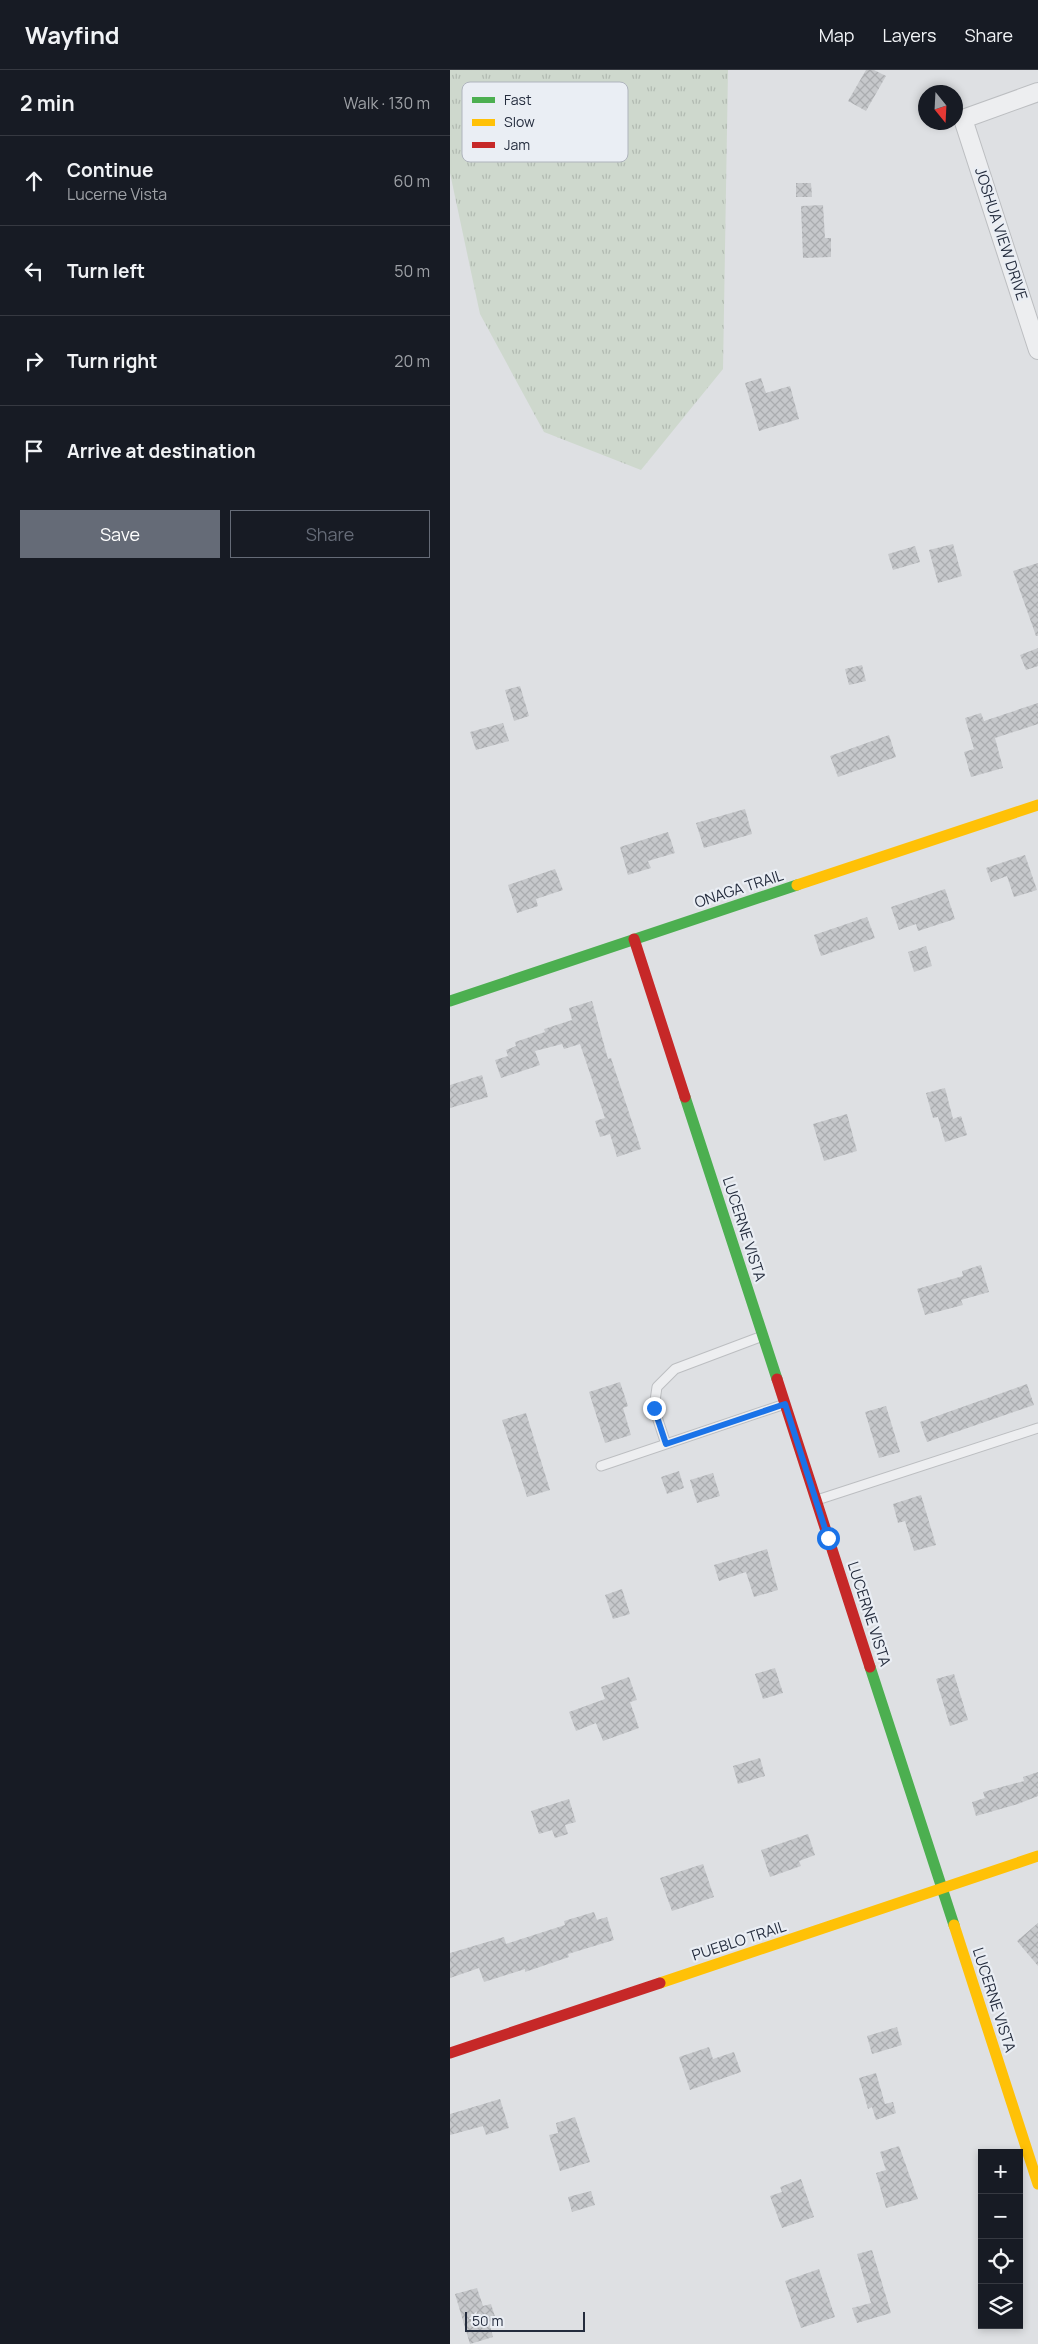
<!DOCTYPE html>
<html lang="en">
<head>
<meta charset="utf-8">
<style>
	:root { --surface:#171b24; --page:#242831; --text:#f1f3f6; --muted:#9ea1a6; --line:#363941; --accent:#656b77 }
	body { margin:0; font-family:Manrope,sans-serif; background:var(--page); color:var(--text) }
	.controls { position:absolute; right:15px; bottom:15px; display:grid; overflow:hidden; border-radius:0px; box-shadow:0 2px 8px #0003 }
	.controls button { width:45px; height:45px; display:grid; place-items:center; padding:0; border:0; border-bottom:1px solid var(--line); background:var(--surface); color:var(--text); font:25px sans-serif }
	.compass { position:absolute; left:468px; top:15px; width:45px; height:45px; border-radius:50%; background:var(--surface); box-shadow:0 2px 8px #0003; rotate:162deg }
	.scale { position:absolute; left:15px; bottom:12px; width:120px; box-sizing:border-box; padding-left:5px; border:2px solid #242c3d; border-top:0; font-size:14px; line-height:18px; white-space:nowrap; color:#242c3d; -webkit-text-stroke:4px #eaeef4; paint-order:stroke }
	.stop { position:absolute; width:15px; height:15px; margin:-11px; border:4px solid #1a73e8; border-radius:50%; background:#fff }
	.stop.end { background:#1a73e8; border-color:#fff; box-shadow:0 1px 5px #0008 }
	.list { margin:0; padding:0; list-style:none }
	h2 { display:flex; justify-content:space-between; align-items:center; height:65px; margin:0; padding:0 20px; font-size:21px }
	h2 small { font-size:16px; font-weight:400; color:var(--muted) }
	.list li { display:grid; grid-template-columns:32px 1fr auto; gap:15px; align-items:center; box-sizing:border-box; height:90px; padding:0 20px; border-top:1px solid var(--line) }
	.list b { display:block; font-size:19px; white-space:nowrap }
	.list p { margin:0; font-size:16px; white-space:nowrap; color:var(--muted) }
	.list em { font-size:16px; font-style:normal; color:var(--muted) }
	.actions { display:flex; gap:10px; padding:15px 20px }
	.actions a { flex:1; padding:11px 0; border:1px solid var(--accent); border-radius:0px; text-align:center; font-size:18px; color:var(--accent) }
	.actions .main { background:var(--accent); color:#fff }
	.icon { flex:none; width:28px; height:28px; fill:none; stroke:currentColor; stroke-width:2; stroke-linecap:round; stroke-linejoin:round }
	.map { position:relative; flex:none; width:588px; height:2274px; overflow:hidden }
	header { display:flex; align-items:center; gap:30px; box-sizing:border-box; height:70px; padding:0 25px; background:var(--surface); border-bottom:1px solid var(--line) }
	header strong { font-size:24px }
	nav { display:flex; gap:28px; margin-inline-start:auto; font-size:18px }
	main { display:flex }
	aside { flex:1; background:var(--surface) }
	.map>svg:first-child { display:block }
</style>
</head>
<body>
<header>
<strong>Wayfind</strong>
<nav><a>Map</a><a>Layers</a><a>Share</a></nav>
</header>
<main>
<aside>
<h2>2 min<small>Walk · 130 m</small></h2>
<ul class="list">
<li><svg class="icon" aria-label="ahead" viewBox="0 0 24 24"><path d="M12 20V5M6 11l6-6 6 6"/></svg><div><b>Continue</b><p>Lucerne Vista</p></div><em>60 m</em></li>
<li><svg class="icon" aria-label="left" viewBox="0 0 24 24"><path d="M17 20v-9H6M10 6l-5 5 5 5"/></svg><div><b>Turn left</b></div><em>50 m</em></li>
<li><svg class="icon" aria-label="right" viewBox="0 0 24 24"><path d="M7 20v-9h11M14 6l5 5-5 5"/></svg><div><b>Turn right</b></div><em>20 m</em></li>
<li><svg class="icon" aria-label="arrive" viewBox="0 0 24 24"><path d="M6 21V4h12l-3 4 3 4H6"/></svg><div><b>Arrive at destination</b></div></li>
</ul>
<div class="actions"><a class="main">Save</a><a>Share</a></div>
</aside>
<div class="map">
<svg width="588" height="2274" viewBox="0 0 588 2274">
	<defs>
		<pattern id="grass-tufts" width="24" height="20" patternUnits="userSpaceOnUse" patternTransform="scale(1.25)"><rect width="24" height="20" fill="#ced8cd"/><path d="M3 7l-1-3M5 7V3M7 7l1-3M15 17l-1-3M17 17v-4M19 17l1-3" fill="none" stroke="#b1bab1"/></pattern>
		<pattern id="building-cross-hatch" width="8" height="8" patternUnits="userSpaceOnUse" patternTransform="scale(1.25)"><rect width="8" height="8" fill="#c6c8cb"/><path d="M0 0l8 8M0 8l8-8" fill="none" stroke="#aaacaf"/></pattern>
	</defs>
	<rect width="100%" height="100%" fill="#dee0e3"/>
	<!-- grass -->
	<path fill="url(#grass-tufts)" d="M0,0H278L273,299L191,400L94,362L30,244L0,103Z"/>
	<!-- building -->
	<path fill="url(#building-cross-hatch)" d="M416,0H424L436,6L416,41L398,31Z
		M346,113H361L362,127H346Z
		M373,135L375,168H381V187L353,188L351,136Z
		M311,308L316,323L340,316L349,349L309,361L295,313Z
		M503,474L512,506L488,513L479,480Z
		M465,476L470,492L443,500L438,484Z
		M588,493V566H586L563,501Z
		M588,578V596L576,600L570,585Z
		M412,595L416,611L399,615L395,599Z
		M70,616L79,646L64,651L55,620Z
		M588,633V654L545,668L553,698L521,707L514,682L524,679L515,648L531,643L534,651Z
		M53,653L59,671L26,680L20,662Z
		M439,665L446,687L388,707L380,686Z
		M295,739L302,764L254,778L246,753Z
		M218,762L225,783L198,791L201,798L178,805L170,777Z
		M575,785L587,820L564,827L557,806L541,812L536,798Z
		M105,799L113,820L86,829L88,836L67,843L58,815Z
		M495,819L505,849L468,861L466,854L449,860L441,837Z
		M417,847L425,868L371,886L364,865Z
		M476,876L482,896L464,902L458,882Z
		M142,931L158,989L161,988L191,1079L167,1087L160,1064L150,1067L145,1051L155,1048L130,974L114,979L112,974L85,981L90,995L51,1008L45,990L58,986L56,980L66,976L65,972L95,962L94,959L122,950L119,938Z
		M32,1005L38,1027L0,1038V1015Z
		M495,1018L503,1049L511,1046L517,1065L495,1072L488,1047L483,1048L476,1023Z
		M397,1044L407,1081L374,1091L363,1054Z
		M531,1195L539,1222L511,1230L513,1235L475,1245L467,1219L513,1206L512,1201Z
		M170,1312L178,1336L173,1338L181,1365L155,1373L139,1322Z
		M577,1314L584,1335L477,1372L470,1352Z
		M436,1336L450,1382L429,1388L415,1342Z
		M76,1343L100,1420L77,1427L52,1350Z
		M229,1401L234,1418L217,1424L211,1407Z
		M263,1403L270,1426L247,1433L240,1410Z
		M471,1425L486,1475L464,1481L455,1451L448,1453L443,1434Z
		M317,1479L328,1520L304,1527L296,1502L269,1511L264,1495Z
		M172,1519L180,1544L163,1549L155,1525Z
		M325,1598L333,1623L313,1629L305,1604Z
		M504,1604L518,1650L500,1656L486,1609Z
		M179,1607L187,1630L180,1632L189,1658L153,1671L146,1653L126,1661L119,1642L155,1629L151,1617Z
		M310,1688L315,1706L288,1714L283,1696Z
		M588,1702V1726L568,1734L526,1746L522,1732L535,1728L533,1722L574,1711L573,1707Z
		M119,1729L126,1752L115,1755L118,1764L105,1768L102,1760L89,1764L81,1741Z
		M358,1764L365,1785L349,1791L351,1796L320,1807L311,1780Z
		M253,1794L264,1827L222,1841L210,1808Z
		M144,1842L147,1850L157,1847L164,1870L118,1884L119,1887L75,1902V1899L34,1912L29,1898L0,1908V1883L54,1867L56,1874L115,1855L114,1851Z
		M588,1853V1896L567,1871Z
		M447,1957L452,1975L422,1984L417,1966Z
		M259,1977L263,1989L284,1982L291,2002L240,2020L229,1987Z
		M426,2003L435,2034L443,2032L446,2043L426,2050L422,2037L418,2039L409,2008Z
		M50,2029L59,2058L36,2065L33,2056L0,2065V2044Z
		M125,2047L140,2092L110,2101L99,2065L108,2063L106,2053Z
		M449,2076L468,2129L436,2138L426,2103L436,2100L430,2082Z
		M351,2109L364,2147L332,2158L320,2126L332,2122L330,2117Z
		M141,2121L145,2135L122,2142L118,2127Z
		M422,2180L441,2243L407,2253L402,2238L421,2233L407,2184Z
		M369,2199L385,2247L351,2258L335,2211Z
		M27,2218L33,2236L41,2234L47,2253L40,2255L43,2267L20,2274L5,2224Z"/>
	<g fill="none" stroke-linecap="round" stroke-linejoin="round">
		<!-- lane casing -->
		<g stroke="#bcbec1" stroke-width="11">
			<path id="lane" d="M216,1374L204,1338L207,1317L225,1299L310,1267
				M151,1396L332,1335
				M367,1430L588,1358"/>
		</g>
		<!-- street casing -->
		<g stroke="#bcbec1" stroke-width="20">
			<path id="street" d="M588,22L513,49L588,280"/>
		</g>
		<!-- lane -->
		<use href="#lane" stroke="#edeef0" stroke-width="9"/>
		<!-- street -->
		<use href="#street" stroke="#edeef0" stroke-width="18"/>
		<!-- fast -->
		<path stroke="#4caf50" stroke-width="11" d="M0,931L347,815
			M235,1027L327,1309
			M420,1597L504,1855"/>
		<!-- slow -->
		<path stroke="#ffc107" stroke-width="11" d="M347,815L588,735
			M504,1855L588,2114
			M210,1913L588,1786"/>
		<!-- jam -->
		<path stroke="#c62828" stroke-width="11" d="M184,869L235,1027
			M327,1309L420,1597
			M0,1983L210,1913"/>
	</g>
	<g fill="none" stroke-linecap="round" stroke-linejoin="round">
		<!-- route -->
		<path stroke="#1a73e8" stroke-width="6" d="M204,1338L216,1374L335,1334L378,1468"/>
	</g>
	<g text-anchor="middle" stroke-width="4.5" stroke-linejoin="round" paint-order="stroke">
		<!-- street labels -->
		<g font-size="15" fill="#242c3d" stroke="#eaeef4">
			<text transform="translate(551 164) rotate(72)" y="5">JOSHUA VIEW DRIVE</text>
			<text transform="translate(289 819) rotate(-18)" y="5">ONAGA TRAIL</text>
			<text transform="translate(294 1159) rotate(72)" y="5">LUCERNE VISTA</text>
			<text transform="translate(419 1544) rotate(72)" y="5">LUCERNE VISTA</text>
			<text transform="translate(289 1871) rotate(-18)" y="5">PUEBLO TRAIL</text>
			<text transform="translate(544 1930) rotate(72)" y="5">LUCERNE VISTA</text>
		</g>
	</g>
	<!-- legend -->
	<rect x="12" y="12" width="166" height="80" rx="8" fill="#eaeef4" stroke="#afb4bd" stroke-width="1"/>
	<rect x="22" y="27" width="23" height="6" fill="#4caf50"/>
	<rect x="22" y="49" width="23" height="7" fill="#ffc107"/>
	<rect x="22" y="72" width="23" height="6" fill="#c62828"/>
	<g font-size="14" fill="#242c3d">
		<text x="54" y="35">Fast</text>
		<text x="54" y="57">Slow</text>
		<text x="54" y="80">Jam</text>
	</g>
</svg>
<div class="controls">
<button>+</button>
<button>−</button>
<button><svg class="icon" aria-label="locate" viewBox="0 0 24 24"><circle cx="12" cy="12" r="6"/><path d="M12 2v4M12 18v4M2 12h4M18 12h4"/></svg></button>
<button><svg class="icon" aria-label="layers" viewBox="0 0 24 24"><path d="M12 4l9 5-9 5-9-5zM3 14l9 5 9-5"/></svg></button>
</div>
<svg class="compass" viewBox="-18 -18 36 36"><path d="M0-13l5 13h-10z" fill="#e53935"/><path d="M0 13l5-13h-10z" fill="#9ea1a6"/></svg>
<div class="scale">50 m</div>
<div class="stop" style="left:378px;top:1468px"></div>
<div class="stop end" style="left:204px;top:1338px"></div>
</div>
</main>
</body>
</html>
